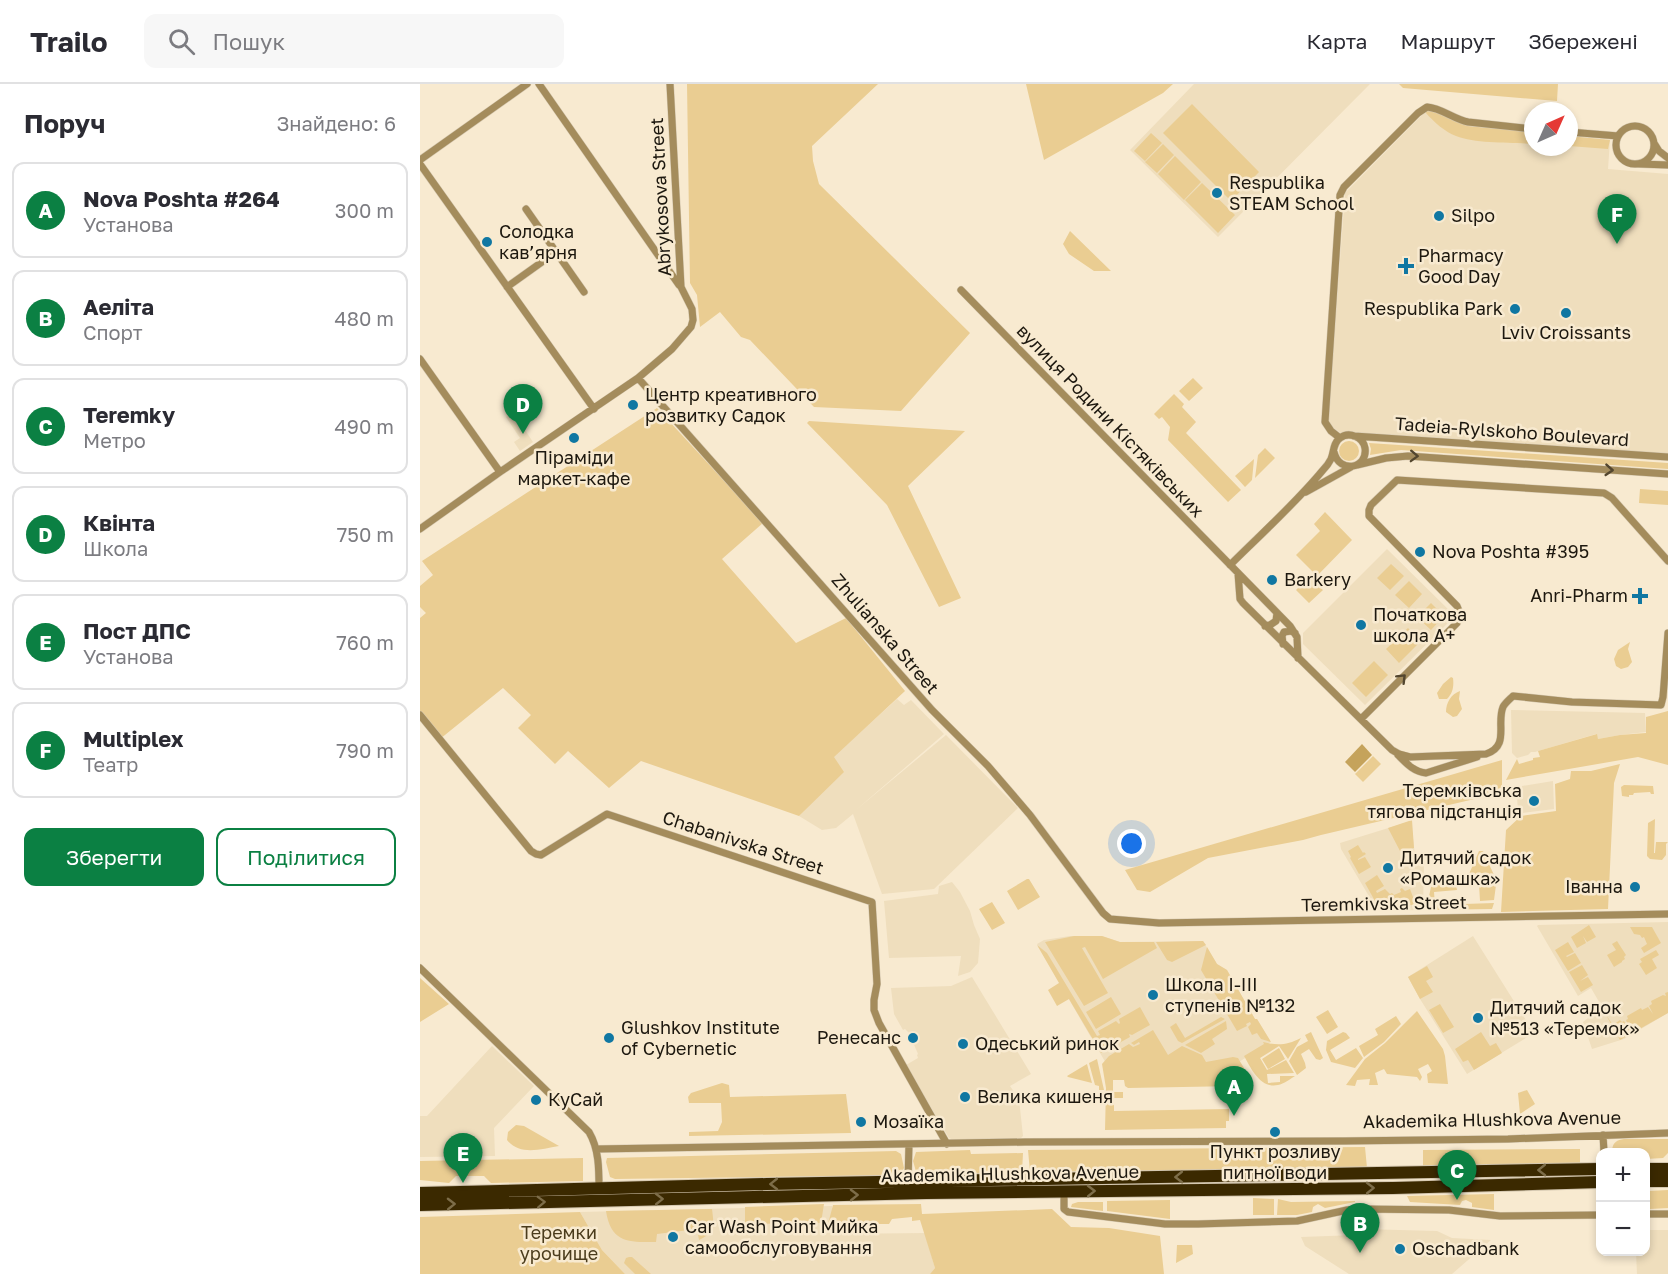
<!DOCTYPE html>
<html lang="uk">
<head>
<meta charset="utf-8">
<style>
	:root { --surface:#fff; --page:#f7f7f7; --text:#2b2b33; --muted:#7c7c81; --line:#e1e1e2; --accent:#0b8043 }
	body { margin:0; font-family:"Golos Text",sans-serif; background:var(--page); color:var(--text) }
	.controls { position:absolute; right:18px; bottom:18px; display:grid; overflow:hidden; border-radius:12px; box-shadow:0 3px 9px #0003 }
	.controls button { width:54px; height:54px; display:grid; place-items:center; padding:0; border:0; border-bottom:2px solid var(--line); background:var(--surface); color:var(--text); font:30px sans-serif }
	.compass { position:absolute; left:1104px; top:18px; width:54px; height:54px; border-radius:50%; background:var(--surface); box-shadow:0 3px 9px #0003; rotate:45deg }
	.you { position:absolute; left:712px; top:760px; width:21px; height:21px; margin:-15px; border:4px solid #fff; border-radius:50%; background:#1a73e8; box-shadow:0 0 0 9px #1a73e833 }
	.badge { display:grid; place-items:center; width:39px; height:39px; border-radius:50%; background:var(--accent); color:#fff; font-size:20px; font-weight:700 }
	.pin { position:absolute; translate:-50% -50px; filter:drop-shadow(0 2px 3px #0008) }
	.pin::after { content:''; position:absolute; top:32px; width:21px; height:18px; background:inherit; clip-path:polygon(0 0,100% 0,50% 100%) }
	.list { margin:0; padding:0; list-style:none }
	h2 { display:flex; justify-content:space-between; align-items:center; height:78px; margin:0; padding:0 24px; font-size:26px }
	h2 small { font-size:20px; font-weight:400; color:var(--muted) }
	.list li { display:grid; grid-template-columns:39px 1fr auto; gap:18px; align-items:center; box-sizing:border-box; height:96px; margin:0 12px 12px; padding:0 12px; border:2px solid var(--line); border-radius:12px }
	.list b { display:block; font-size:22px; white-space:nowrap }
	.list p { margin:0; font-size:20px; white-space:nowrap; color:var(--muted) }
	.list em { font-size:20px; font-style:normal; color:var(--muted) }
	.actions { display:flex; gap:12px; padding:18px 24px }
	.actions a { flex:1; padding:14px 0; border:2px solid var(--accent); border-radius:12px; text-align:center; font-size:21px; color:var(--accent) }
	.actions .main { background:var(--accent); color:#fff }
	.icon { flex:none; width:33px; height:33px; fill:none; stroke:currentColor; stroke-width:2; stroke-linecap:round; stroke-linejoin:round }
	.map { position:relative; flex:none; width:1248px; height:1190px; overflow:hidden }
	header { display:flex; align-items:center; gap:36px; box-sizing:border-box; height:84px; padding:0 30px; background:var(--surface); border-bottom:2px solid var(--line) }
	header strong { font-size:28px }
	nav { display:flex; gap:33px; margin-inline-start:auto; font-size:21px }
	.search { width:420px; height:54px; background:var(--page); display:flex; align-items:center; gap:15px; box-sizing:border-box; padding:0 21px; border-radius:12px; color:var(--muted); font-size:22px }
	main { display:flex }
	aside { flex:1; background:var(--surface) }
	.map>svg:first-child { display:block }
</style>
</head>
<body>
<header>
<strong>Trailo</strong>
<div class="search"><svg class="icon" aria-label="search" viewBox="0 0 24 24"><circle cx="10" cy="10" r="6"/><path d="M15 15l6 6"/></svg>Пошук</div>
<nav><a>Карта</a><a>Маршрут</a><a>Збережені</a></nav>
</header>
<main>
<aside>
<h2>Поруч<small>Знайдено: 6</small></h2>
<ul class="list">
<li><span class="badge">A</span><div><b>Nova Poshta #264</b><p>Установа</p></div><em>300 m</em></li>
<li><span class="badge">B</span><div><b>Аеліта</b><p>Спорт</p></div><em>480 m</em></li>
<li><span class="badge">C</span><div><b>Teremky</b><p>Метро</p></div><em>490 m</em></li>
<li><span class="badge">D</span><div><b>Квінта</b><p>Школа</p></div><em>750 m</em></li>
<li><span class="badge">E</span><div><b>Пост ДПС</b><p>Установа</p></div><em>760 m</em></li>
<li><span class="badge">F</span><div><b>Multiplex</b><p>Театр</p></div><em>790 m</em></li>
</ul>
<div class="actions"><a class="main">Зберегти</a><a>Поділитися</a></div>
</aside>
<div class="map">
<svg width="1248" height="1190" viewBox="0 0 1248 1190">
	<rect width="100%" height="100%" fill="#f8ead0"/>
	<!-- built -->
	<path fill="#efdebd" d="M774,0H950L798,153L710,66Z
		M1006,27L1017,28L1047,42L1113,48V63H1149V52L1190,56L1188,85L1248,90V370L925,348L921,349L908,340L925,109Z
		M93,328L113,358L100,367L94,358L100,354L86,333Z
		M967,465L1035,532L945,621L883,560V549Z
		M477,615L484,621L491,616L524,650L436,726L526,651L598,724L514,805L462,810L433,730L416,744L402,746L379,732L402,708L413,673Z
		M1091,626L1225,629L1226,648L1200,651L1178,655L1176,650L1115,668H1111L1108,671L1097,674L1092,669Z
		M1133,697L1134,725L1103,729L1098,728L1097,712L1102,702Z
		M991,737L996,781L1004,782L1003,823L997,824V826L960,827L956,824L921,765L920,759Z
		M532,798L540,808L550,827L554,841L560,855L558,879L550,888L538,892L541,872L469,874L464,817L518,810L519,802Z
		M1248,838V929L1204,955L1172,965L1163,938L1182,923L1171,904L1158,912L1117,842L1118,841Z
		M650,852H682L700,858L783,857L797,880L807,886L835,935H837L851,958L814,981H687L617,860L624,856Z
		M1053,852L1114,949L1047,990L1000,915L988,893Z
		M552,893L611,990L590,1002L599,1015L603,1052L600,1055L534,1056L529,1054L486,981L498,974L497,971L498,970L489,949L485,945L483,946L474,930L471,904L531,902Z
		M72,962L114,1002L74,1044L75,1072L0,1073V1032H7Z
		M412,1122L413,1150L505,1149L515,1184L510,1190H205L182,1166L160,1128Z
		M942,1145L1017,1147L1032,1154L1071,1156L1032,1190H929L885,1162L881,1153L936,1151Z
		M1226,1146H1248V1190H1217L1216,1168H1226Z"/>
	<!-- green -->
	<path fill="#eacd92" d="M267,0H458L392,62L393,77L399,100L550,249L481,327L394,323L330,256L321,253L300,228L280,243L277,211L270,199Z
		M606,0H753L743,9L624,76Z
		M979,0H1138L1137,17L983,4Z
		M772,20L839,88L811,117L743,49Z
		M1013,26L1047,42L1113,48V60C1091,58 1056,60 1036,52C1025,48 1014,38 1006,29V27Z
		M731,49L742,59L725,77L714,67Z
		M1149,52L1190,56L1188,65L1149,62Z
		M743,60L754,71L737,89L725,78Z
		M755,72L781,98L764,116L738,90Z
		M782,99L815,131L798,149L765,116Z
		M650,147L691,187H674L649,170L643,160Z
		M773,294L783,304L769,317L759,307Z
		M754,310L764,320L762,323L776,338L766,349L821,406L808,418L748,356L750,343L742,333L739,335L734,330Z
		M237,324L343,439L302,475L376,559L426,534L485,607L414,673L424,688L379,732L221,677L189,704L148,667L135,680L98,644L111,631L83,604L20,655L0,631V534L6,529L0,523V502L13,491L2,477Z
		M389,337L545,347L488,402L541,514L519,523L467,421L387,339Z
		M919 367a10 10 0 1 1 20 0a10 10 0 1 1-20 0Z
		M949,359L1248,379V385L981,366L950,371L951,365Z
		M845,364L855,374L835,394L838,371Z
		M834,375L832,396L825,403L815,392Z
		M1220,405L1248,407V421L1219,419Z
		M905,428L932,456L897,492L876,471L900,447L894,440Z
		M971,480L984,492L970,506L957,494Z
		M889,493L903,506L889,519L876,506Z
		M989,497L1002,510L989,524L975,511Z
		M1011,519L1024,532L1011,546L997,533Z
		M988,544L1001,557L979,579L966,565Z
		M1210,558L1208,565L1212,578L1208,583L1201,585L1196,582L1194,575L1198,566Z
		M954,577L968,591L946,613L932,599Z
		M1031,593L1033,594C1034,602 1033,609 1027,615H1019L1017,609L1023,600Z
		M1040,607L1039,615L1042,625L1037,632L1033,633L1026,628C1026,619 1031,610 1040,607Z
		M1248,627V681L1218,673L1086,696L1097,675L1099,680L1113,676V674L1120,673L1118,667L1177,650L1178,655L1200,651L1226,649V633Z
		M953,672L961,680L943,698L935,690Z
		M1082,676V703L1063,713L901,751L883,756L788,774L730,808L717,806L705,786Z
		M1200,680L1194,699L1188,825L1081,828L1086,746L1101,732L1136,727L1135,700L1150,695L1151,687H1171Z
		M1204,701L1233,702L1234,710H1231L1230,708L1214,709L1213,711H1209V713L1202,712L1201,703Z
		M1235,735L1234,769H1235L1236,758H1248L1246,760V771L1242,776L1230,775L1227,772L1228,739Z
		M992,736L994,764L980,767L968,744Z
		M938,761L943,769L944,768L946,770L938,775V776L945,773L951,783L939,790L930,774L931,773L928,767Z
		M1059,767H1063L1074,791L1056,792L1049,790Z
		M957,791L964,802L956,807L957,809L965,805L970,810L972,809L974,811L981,808L980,805L982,804L985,807L990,805L996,821H979L977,823L976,821L956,819L945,799Z
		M607,795H609L620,813L598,826L587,807Z
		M1073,798L1076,801L1074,816L1060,817L1059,800Z
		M1016,800L1022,802L1036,801L1037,806L1014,808L1015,821L1074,819L1072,825L1006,826L1011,803Z
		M572,818L585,839L572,846L559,825Z
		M1169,841L1176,853L1167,858L1163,852L1166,859L1157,864L1151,853Z
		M1210,843H1232L1241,859L1224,869L1221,864L1227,860L1224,853L1222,854L1220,851L1214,850Z
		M654,852H682L700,858H734L737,864L683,895L665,863L662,864L688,909L664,922L625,858Z
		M783,857L786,861L752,878L747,876L736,858Z
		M1197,857L1206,871L1204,873L1205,875L1202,877V878L1194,883L1187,871L1196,866L1192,860Z
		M1148,858L1154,868L1146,872L1147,873L1155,869L1161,879L1148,887L1135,866Z
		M617,861L627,869L677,952L680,951L678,947L696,937L699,940L700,939L699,935L720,923L730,941L712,951L709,950L710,953L681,969L649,915L637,922L628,906L639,899Z
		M787,863L797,880L807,886L835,935H837L851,958L841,955L837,949L832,951L828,943L831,940L830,938L826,940L827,942L817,947L781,886Z
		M1236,866L1239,871L1232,875L1237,884L1226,891L1219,880L1222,878L1220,875Z
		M1162,881L1168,891L1160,897L1168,893L1173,901L1161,908L1149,888Z
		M1007,882L1013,893L1006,897L1013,908L1000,915L988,893Z
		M0,894L29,920L0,938Z
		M1248,908V929L1200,956L1186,931L1193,941L1200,936L1202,938L1204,937L1208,944L1209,943L1206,936L1208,935L1207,932L1221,924L1222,926L1228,923L1233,930L1229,922L1232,920L1231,917L1243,911L1246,912L1245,909Z
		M691,913L701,930L676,945L666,928Z
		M1020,920L1034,943L1023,949L1009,926Z
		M908,926L918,943L907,950L896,933Z
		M997,927L1023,965L1025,972L1028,1000L1008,999L1007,990L1012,987L1008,980L998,985L1002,993L1000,997L997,993L967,990L964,985L955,989L958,1001H949L950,995L937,996L935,1002L926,1001L945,975L965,959Z
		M976,932L981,940L964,958L944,973L939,962L958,951L955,945Z
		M801,933L805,935L762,959L758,957L750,943L756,939L765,954Z
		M806,937L807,945L792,955L795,960L781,969L765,961Z
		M733,946L748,971L762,962L782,971L786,978L813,973L818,974L833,999L831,1001L817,1002L708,1004L705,1002L704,996H693V1008H703V1014H694V1027L809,1025V1037H806V1044L685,1046L686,1004L682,980L689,972L709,960L713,963L720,960L719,958L714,961L711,959Z
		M891,948L903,974L900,976L896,975L889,965L881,970L885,979L886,984L877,991L869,977L877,963L888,957L885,951Z
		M923,948L926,949L930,954L910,966L916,976L936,964L943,974L935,984L911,978L906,966L907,957Z
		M1061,948L1070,962L1076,959L1082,969L1054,986L1048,976L1043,978L1035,965Z
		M881,954L868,975L859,962L840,974L847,986L866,976L874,989L847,990L848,999L860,998V992H875C870,995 864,1000 858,1001C840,1005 831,984 824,972L844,960L843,958C858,962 867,961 881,954Z
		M859,964L865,975L848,985L842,975Z
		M677,975L684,1006H679V1002L675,1001L669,979Z
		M667,980L672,999L648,993L647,992Z
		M302,999L309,1001L310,1013L426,1010L431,1049L269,1052V1048L298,1047L302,1038L301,1019H269L268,1013L271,1009Z
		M1107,1006L1115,1020L1100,1030L1098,1009Z
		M96,1041L104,1042L139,1062C121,1065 100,1072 87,1056L88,1048Z
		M1204,1055H1248V1069L1243,1074L1226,1075V1068H1194L1192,1066C1193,1058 1197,1056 1204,1055Z
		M945,1063L947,1084L610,1088L608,1066Z
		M1160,1065V1081L1003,1082V1066Z
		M550,1066L551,1070L603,1069L602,1089L497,1091L493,1077L496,1068Z
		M476,1067L481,1070L484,1084L480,1091L195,1095L190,1093L186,1078L187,1074Z
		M163,1074V1097L71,1099L64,1092H36L29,1099L0,1096V1077Z
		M1248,1106V1124L1230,1125L1226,1122V1111L1229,1107Z
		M1074,1110V1126L1052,1123V1119L1046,1116L1042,1117L1040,1121L990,1118L987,1112Z
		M833,1114L854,1115V1131H833Z
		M858,1115L871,1118L935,1117V1118L905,1124L898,1120L893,1123L892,1128L877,1131H857Z
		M750,1116V1135L687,1127V1117Z
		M658,1118H683V1127L651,1123L652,1120Z
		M404,1120L401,1139L325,1140V1123Z
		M501,1120L502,1130L632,1125L651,1143L689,1144L740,1152L744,1190H510L515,1184L500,1136L492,1137V1133L472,1135L469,1140H408L413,1121Z
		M292,1125C294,1142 296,1148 279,1156L277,1145L237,1150L236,1158C210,1158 191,1160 186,1127Z
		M160,1128L182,1166L205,1190H0V1133Z
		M757,1161H772L773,1170L756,1179Z
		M209,1173H212L231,1190H215L204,1179L206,1174Z"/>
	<!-- water -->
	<path fill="#c5a35b" d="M942,660L952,671L935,688L925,678Z"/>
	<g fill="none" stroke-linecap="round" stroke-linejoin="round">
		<!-- street casing -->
		<g stroke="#d5c8b1" stroke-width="8">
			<path id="street" d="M119,0L259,201
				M1196 61a19 19 0 1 1 38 0a19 19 0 1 1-38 0Z
				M1149,48L1198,52
				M1234,59L1239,67L1248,74
				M0,76L107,0
				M0,80L174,325
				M1220,80L1248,81
				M106,125L164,208
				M87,203L136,168
				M541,206L870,542L877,553L878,574
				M0,275L80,388
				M218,294L512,626L568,682L610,731L683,829L690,835L739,839L1248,830
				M934,352L1248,373
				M920,354L911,347L905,338L920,111L924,103L998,29L1007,23C1021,24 1034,35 1048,38L1113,45
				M937,381L966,374L988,372L1248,390
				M886,408L931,383
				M0,445L80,388L218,294L252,265L271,243L273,236L272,225L261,203L250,0
				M810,481C841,450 875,420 903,386C906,383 909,379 911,375C914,368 913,359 920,354C929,347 943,353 945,364C948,385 919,390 914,368
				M818,489L820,515L823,519L972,666L979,670L990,673L1066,670C1090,662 1076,640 1083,623C1085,619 1090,615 1093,612L1152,618L1241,621L1243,613L1248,549
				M845,542L850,541L856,537L857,529
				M863,560L862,552L864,548L871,547L875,549
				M0,631L111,767L116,770L121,771L187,730L452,818L457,900L454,916V926L459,939L491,996L527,1060
				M941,635L1037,539C1041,532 1040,528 1037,522L949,432V426L951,421L977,396L1184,409L1192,414L1248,477
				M978,671C987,680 994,688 1006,689L1057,673
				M0,884L169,1048C179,1065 179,1085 179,1105
				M1183,1051L1184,1068
				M176,1065L605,1058L924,1057L1088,1055L1248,1049
				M488,1098L489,1060
				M644,1108V1125L648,1128L745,1140H778L877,1137L927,1126L942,1125L1029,1126L1080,1132L1180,1131
				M1226,1130H1248"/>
		</g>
		<!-- highway casing -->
		<g stroke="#d5c8b1" stroke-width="14">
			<path id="highway" d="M1226,1085H1248
				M1226,1097H1248
				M0,1109L347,1100L1180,1085
				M0,1121L506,1109L973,1104L1180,1098"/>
		</g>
		<!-- street -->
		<use href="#street" stroke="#a48c5c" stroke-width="7"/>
		<!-- highway -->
		<use href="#highway" stroke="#3b2900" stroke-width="12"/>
	</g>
	<!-- one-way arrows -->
	<defs><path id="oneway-chevron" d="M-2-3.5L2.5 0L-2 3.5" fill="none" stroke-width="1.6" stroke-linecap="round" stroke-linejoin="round" transform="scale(1.5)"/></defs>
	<g stroke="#53462e">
		<use href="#oneway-chevron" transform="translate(994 372) rotate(2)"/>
		<use href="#oneway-chevron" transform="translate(1189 386) rotate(4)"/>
		<use href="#oneway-chevron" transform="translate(982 594) rotate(-45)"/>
	</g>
	<g stroke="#7d6d49">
		<use href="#oneway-chevron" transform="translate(1122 1086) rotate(179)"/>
		<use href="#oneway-chevron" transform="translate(759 1093) rotate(179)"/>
		<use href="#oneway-chevron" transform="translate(354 1100) rotate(179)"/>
		<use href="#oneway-chevron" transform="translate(950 1104) rotate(-1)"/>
		<use href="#oneway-chevron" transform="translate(671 1107) rotate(-1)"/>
		<use href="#oneway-chevron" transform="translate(434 1111) rotate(-1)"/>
		<use href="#oneway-chevron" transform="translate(239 1115) rotate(-1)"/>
		<use href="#oneway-chevron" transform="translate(121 1118) rotate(-2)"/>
		<use href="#oneway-chevron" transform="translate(31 1120) rotate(-1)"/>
	</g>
	<!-- markers -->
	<g fill="#1077a2" stroke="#f8ead0" stroke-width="2">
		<circle cx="797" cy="109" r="6"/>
		<circle cx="1019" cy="132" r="6"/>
		<circle cx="67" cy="158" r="6"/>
		<path d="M983 173h6v6h6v6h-6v6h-6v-6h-6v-6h6z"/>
		<circle cx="1095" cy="225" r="6"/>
		<circle cx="1146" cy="229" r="6"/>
		<circle cx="213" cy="321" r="6"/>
		<circle cx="154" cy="354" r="6"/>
		<circle cx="1000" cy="468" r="6"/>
		<circle cx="852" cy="496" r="6"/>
		<path d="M1217 503h6v6h6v6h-6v6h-6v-6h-6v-6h6z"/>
		<circle cx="941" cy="541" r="6"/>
		<circle cx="1114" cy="717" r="6"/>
		<circle cx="968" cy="784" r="6"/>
		<circle cx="1215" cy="803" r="6"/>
		<circle cx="733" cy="911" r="6"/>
		<circle cx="1058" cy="934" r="6"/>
		<circle cx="189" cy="954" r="6"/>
		<circle cx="493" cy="954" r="6"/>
		<circle cx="543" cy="960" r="6"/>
		<circle cx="545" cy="1013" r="6"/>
		<circle cx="116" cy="1016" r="6"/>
		<circle cx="441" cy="1038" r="6"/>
		<circle cx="855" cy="1048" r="6"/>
		<circle cx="253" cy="1153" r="6"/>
		<circle cx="980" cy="1165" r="6"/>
	</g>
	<g text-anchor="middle" stroke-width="5" stroke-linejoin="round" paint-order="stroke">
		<!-- poi labels -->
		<g font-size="18" fill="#1d180f" stroke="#f8ead0" text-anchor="start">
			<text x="809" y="105">Respublika<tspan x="809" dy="21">STEAM School</tspan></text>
			<text x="1031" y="138">Silpo</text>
			<text x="79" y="154">Солодка<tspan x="79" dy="21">кав’ярня</tspan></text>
			<text x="998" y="178">Pharmacy<tspan x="998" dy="21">Good Day</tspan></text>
			<text x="1083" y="231" text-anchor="end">Respublika Park</text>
			<text x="1146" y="255" text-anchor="middle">Lviv Croissants</text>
			<text x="225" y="317">Центр креативного<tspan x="225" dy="21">розвитку Садок</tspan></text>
			<text x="154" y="380" text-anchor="middle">Піраміди<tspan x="154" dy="21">маркет-кафе</tspan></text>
			<text x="1012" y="474">Nova Poshta #395</text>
			<text x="864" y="502">Barkery</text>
			<text x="1208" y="518" text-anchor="end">Anri-Pharm</text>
			<text x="953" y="537">Початкова<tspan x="953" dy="21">школа А+</tspan></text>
			<text x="1102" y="713" text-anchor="end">Теремківська<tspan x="1102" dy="21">тягова підстанція</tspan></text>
			<text x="980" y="780">Дитячий садок<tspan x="980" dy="21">«Ромашка»</tspan></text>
			<text x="1203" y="809" text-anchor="end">Іванна</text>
			<text x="745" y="907">Школа І-ІІІ<tspan x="745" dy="21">ступенів №132</tspan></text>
			<text x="1070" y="930">Дитячий садок<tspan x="1070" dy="21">№513 «Теремок»</tspan></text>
			<text x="201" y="950">Glushkov Institute<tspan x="201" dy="21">of Cybernetic</tspan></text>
			<text x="481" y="960" text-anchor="end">Ренесанс</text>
			<text x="555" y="966">Одеський ринок</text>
			<text x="557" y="1019">Велика кишеня</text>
			<text x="128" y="1022">КуСай</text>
			<text x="453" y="1044">Мозаїка</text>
			<text x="855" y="1074" text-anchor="middle">Пункт розливу<tspan x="855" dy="21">питної води</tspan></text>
			<text x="265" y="1149">Car Wash Point Мийка<tspan x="265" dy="21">самообслуговування</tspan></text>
			<text x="992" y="1171">Oschadbank</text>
		</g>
		<!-- street labels -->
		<g font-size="18" fill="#1d180f" stroke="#f8ead0">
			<text transform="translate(241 113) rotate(-93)" y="6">Abrykosova Street</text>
			<text transform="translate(690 337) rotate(46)" y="6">вулиця Родини Кістяківських</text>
			<text transform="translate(1092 348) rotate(4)" y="6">Tadeia-Rylskoho Boulevard</text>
			<text transform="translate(465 550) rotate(49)" y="6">Zhulianska Street</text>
			<text transform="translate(323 759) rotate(18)" y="6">Chabanivska Street</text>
			<text transform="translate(964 820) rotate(-1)" y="6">Teremkivska Street</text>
			<text transform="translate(1072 1036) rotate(-1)" y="6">Akademika Hlushkova Avenue</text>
			<text transform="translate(590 1090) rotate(-1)" y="6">Akademika Hlushkova Avenue</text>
		</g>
		<!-- park labels -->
		<g font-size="18" fill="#4b3c1c" stroke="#f8ead0">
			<text x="139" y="1155">Теремки<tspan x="139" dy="21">урочище</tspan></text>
		</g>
	</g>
</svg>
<div class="controls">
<button>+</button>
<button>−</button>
</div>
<svg class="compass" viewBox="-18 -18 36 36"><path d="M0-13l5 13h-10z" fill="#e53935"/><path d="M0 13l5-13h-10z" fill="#7c7c81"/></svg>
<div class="you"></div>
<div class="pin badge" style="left:814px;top:1032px">A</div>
<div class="pin badge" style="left:940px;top:1169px">B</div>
<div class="pin badge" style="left:1037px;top:1116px">C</div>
<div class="pin badge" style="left:103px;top:350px">D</div>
<div class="pin badge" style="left:43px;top:1099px">E</div>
<div class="pin badge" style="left:1197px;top:160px">F</div>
</div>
</main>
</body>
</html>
